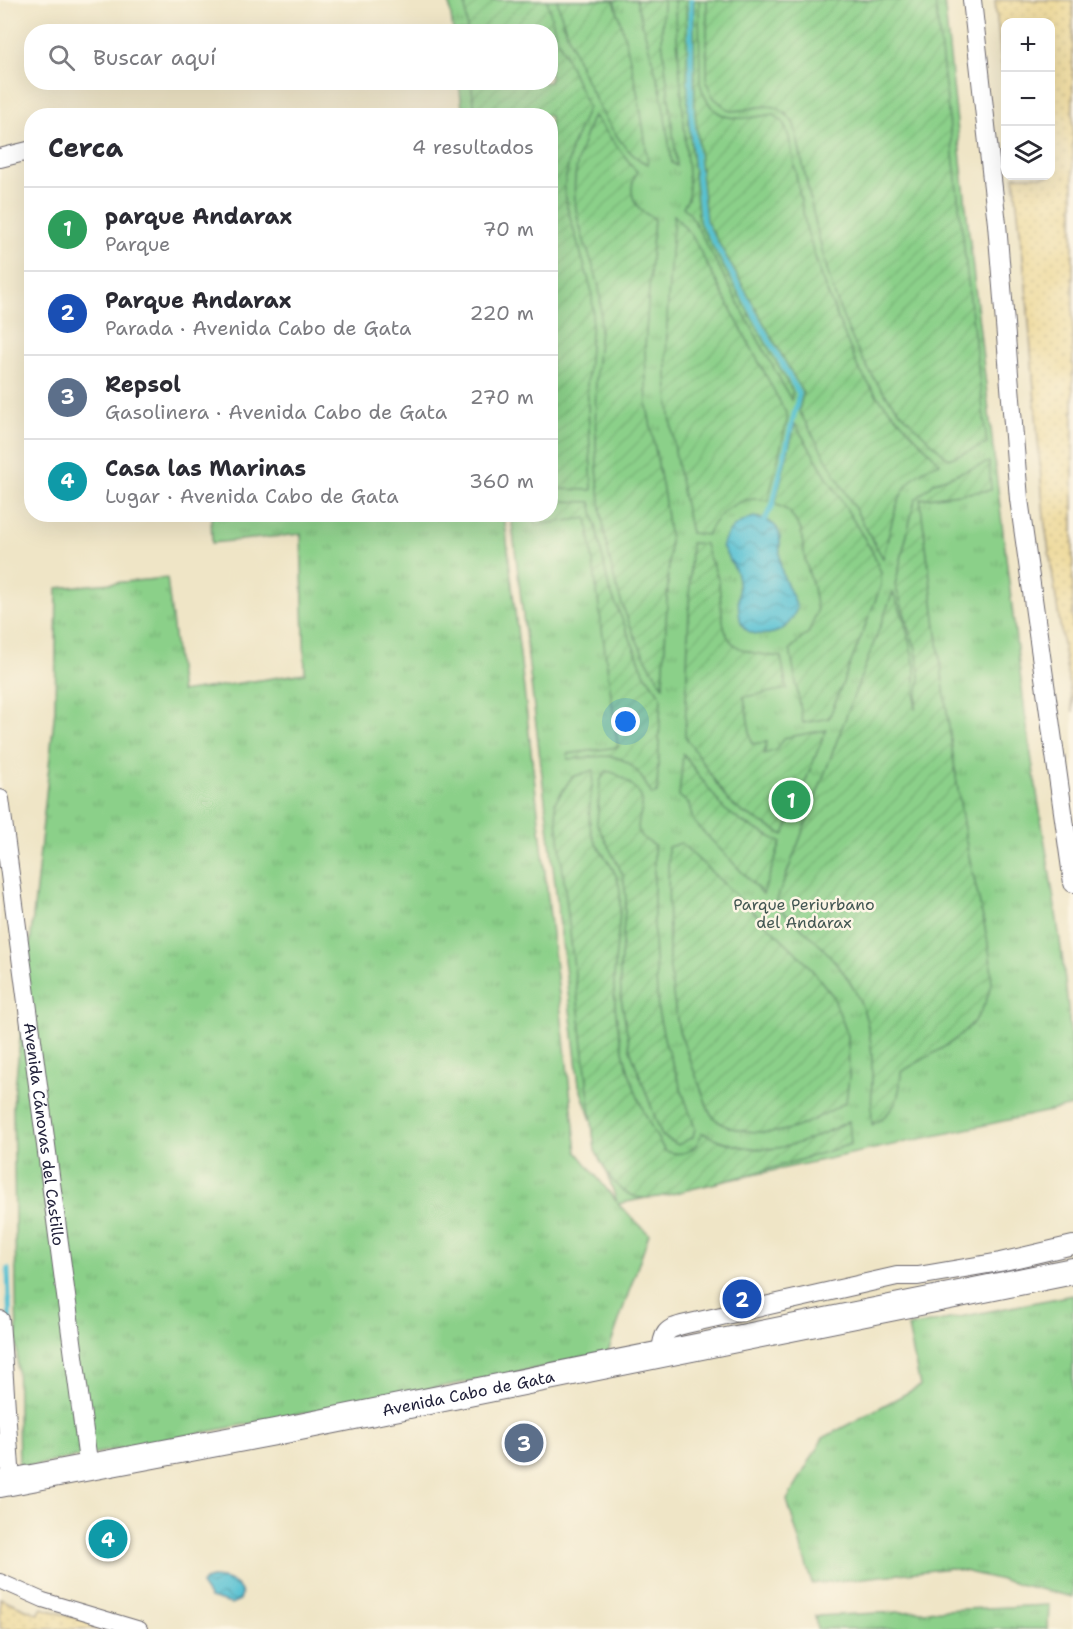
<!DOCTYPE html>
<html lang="es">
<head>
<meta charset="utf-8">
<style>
	:root { --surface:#fff; --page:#f7f7f7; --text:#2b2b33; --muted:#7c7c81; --line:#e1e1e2; --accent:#7c3aed }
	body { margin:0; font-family:"Shantell Sans",sans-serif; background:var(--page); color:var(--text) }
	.controls { position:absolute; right:18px; top:18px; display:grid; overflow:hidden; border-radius:12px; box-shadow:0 6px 24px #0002 }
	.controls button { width:54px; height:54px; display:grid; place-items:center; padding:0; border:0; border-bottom:2px solid var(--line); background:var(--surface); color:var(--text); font:30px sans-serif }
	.you { position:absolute; left:626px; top:722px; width:21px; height:21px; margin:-15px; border:4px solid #fff; border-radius:50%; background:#1a73e8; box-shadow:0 0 0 9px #1a73e833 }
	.badge { display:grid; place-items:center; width:39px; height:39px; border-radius:50%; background:var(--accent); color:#fff; font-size:20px; font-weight:700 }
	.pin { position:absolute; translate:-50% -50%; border:3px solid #fff; box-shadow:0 2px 6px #0006 }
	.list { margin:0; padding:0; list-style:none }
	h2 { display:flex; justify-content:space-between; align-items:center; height:78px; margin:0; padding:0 24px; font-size:26px }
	h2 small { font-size:20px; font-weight:400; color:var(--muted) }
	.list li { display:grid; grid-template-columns:39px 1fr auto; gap:18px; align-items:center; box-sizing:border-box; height:84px; padding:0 24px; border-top:2px solid var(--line) }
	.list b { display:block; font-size:22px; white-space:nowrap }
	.list p { margin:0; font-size:20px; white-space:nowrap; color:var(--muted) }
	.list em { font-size:20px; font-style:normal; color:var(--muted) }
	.icon { flex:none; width:33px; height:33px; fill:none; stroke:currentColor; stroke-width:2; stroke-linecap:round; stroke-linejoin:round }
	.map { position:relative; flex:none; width:1073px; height:1629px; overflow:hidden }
	.search { position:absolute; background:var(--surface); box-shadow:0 6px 24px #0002; left:24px; top:24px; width:534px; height:66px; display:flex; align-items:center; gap:15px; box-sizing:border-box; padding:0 21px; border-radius:24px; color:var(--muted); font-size:22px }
	.panel { position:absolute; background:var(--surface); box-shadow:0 6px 24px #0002; left:24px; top:108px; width:534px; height:414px; border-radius:24px }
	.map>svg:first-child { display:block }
</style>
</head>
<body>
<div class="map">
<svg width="1073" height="1629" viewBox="0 0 1073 1629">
	<defs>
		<pattern id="grass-tufts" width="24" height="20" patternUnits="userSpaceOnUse" patternTransform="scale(1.5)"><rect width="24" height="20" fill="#8bd089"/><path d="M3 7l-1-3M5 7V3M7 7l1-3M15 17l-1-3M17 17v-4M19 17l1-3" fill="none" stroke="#78b277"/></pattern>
		<pattern id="sand-dots" width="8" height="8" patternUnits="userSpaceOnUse" patternTransform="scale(1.5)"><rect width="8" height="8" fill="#eeda9e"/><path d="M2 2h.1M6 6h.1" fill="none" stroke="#ccbb89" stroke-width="1.8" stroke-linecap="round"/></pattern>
		<pattern id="garden-furrows" width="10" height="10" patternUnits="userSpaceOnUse" patternTransform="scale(1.5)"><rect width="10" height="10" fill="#8bd089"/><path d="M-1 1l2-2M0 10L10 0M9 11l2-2" fill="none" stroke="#78b277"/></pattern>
		<pattern id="water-waves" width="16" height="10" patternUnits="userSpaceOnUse" patternTransform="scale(1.5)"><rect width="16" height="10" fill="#57c1d3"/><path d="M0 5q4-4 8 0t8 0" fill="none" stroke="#489cac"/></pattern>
	</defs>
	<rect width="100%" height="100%" fill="#fcf5e5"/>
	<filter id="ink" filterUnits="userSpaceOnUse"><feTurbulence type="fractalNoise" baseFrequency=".0167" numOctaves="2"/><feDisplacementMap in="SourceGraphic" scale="12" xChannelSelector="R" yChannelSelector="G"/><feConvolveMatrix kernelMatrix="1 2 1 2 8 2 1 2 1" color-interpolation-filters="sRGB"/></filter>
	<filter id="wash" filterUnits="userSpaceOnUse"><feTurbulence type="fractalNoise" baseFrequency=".008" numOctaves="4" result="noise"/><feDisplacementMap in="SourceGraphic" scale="24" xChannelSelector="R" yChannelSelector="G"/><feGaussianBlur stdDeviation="1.35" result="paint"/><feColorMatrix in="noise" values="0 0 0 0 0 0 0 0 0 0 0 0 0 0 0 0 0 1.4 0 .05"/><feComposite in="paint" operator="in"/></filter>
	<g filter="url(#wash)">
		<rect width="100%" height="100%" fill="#efe5c6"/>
		<!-- grass -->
		<path fill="url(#grass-tufts)" stroke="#567962" stroke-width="1.5" d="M449,0H944C969,238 995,475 1025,712C1042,843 1073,974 1073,1106L618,1204L649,1234L607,1355L19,1468L13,1106L55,709L57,588L167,578L181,692L305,673L301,534L212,543L211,515H504L577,1152L617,1202L607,1173L595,1150L592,1123L579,1085L511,515L550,514V116L463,115L459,83L550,82V32L453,31Z
			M1073,1295V1597L951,1568L812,1584L787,1500L823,1438L920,1386L908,1327Z
			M1049,1605L1048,1629H817L815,1616Z"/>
		<!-- sand -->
		<path fill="url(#sand-dots)" stroke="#887e6c" stroke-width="1.5" d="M995,0H1073V712L1044,518L1026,285L1014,176H1050V22H1006L1005,99Z
			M0,1598L38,1614L42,1608L112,1629H0Z"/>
		<!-- garden -->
		<path fill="url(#garden-furrows)" stroke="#567962" stroke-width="1.5" d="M465,0H547L556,35L588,107L571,149L564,188L567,207L591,288L593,308L587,385L592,490L551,489L550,116L476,115L471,83L550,82V32L467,31Z
			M557,0H614C631,55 642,107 648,164C609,151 566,38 557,0Z
			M636,0H663L662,39L677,166L672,163L661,92Z
			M674,0H686L688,115L699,223L793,392L791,400L690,214L683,207L688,199L689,186Z
			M694,0H699L700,83C711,124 737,121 773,114L783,122L789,137L806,227L821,277L858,368L877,396L940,463C932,466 924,469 918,474C894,491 891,532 883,558L799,411L803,393L706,220L695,110Z
			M707,0H935L987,444L949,459C926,437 901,415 882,390C826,313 815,214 794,124C775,94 759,111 730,111L713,97L707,83Z
			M593,115L637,172C626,192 634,210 654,218L645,347L647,406L664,495L670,541L663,686C601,598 593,481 596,376C597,349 603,321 600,294C598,275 589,256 583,238C567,190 575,160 593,115Z
			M674,215L692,236L788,417L768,501C742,493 717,512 707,535L691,533C680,482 669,428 667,375C665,322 670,268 674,215Z
			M795,424L872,551L881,573V586L829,718L803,723L790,649L809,632L817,611L813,587L805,560L801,530L789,511L775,504Z
			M989,462L991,490L920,499C935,613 947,728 966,841C971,872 996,959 991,984C981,1034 941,1048 901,1072C900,1099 896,1111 872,1125C870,1098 874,1072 871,1046C866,981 821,944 775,905L893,592L904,619L915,666V710L920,678L916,649L895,585L915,500L935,482Z
			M551,501L591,502L609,588L645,674L661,696L657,793L652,795C627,749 616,755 568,759L567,754L618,747L587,518L537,525L530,515L550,514Z
			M691,543L705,544C707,558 718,571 719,584C725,637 718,651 781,657L787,689L744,697L752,744L767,742L764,754L777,750L783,738L826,730L784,835L742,812L728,801L685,736Z
			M683,754L724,809L742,822L781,842L763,894L693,821L689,804L679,796Z
			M594,770C592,790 586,815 592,834C598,853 617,865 620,891C622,921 614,952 614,982C614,1038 635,1104 665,1151C684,1157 696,1152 702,1133C762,1161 793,1149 849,1121L851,1144C798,1161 745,1177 691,1189C675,1193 652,1201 636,1197C614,1191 604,1167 595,1150L555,802L572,777Z
			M606,771C618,772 639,788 642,800C645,816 625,831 654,845V940L658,1011L665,1042L695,1128L693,1137L678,1145L662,1136L630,1049L621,998L620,969L626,898L623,875L597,824L600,781Z
			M681,843L804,960L833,996L848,1036L849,1077L846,1102C809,1123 785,1139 741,1130C728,1128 718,1124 710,1113L679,1031L674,1002L669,961L668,847Z"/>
		<!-- water -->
		<path fill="url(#water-waves)" stroke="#3c7287" stroke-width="1.5" d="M754,517C793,525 775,543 781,568C784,582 793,594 797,608C791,623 784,632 768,634C726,639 743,596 737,575C735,566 726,555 722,546C728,528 737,523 754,517Z
			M212,1578C225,1579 238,1581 242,1594L240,1600L231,1604L210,1598L201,1585L205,1580Z"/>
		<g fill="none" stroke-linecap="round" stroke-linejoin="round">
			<!-- stream -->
			<path stroke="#57c1d3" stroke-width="5" d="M691,0V114L703,222L799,394L772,507L765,519
				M8,1269L11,1361"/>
		</g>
	</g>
	<g filter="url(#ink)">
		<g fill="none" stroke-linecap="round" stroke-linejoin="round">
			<!-- pedestrian casing -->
			<g stroke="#6a666c" stroke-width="16">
				<path id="pedestrian" d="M0,1581L43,1600L140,1629"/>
			</g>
			<!-- minor casing -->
			<g stroke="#6a666c" stroke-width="20">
				<g id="minor">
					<path d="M972,0L997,224L1019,499L1073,883"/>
					<path d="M0,158L32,150"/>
					<path id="s1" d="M0,799L89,1469"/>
					<path d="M0,1320L11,1482"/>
					<path d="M661,1353C663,1332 665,1329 686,1324L897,1276H918L1000,1262L1073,1245"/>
				</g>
			</g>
			<!-- secondary casing -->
			<g stroke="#6a666c" stroke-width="28">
				<g id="secondary">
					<path id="s2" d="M0,1484L275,1432L1073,1271"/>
				</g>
			</g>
			<!-- pedestrian -->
			<use href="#pedestrian" stroke="#fff" stroke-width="14"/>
			<!-- minor -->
			<use href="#minor" stroke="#fff" stroke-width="18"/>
			<!-- secondary -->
			<use href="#secondary" stroke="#fff" stroke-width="26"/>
		</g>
	</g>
	<g text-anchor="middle" stroke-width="5" stroke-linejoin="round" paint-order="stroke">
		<!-- park labels -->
		<g font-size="16" fill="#425652" stroke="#fcf5e5">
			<text x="804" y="910">Parque Periurbano<tspan x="804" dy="18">del Andarax</tspan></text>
		</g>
		<!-- street labels -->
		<g font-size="16" fill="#22223b" stroke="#fcf5e5">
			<text dy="6" stroke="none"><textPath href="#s1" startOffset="338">Avenida Cánovas del Castillo</textPath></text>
			<text dy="6" stroke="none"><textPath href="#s2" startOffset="477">Avenida Cabo de Gata</textPath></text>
		</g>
	</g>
</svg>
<div class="controls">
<button>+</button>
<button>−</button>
<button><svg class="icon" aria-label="layers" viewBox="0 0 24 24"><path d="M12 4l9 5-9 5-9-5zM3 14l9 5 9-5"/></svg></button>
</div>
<div class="you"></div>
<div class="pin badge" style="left:791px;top:800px;background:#2e9e5b">1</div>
<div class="pin badge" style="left:742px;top:1299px;background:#1a4fb4">2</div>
<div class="pin badge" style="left:524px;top:1443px;background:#5c6f8a">3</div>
<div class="pin badge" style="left:108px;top:1539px;background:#0f9aa8">4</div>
<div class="search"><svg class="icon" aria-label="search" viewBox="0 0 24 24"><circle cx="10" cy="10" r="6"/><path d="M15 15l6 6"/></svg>Buscar aquí</div>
<section class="panel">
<h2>Cerca<small>4 resultados</small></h2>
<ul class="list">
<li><span class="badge" style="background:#2e9e5b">1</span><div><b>parque Andarax</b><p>Parque</p></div><em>70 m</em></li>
<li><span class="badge" style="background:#1a4fb4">2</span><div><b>Parque Andarax</b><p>Parada · Avenida Cabo de Gata</p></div><em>220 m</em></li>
<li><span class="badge" style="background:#5c6f8a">3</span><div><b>Repsol</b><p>Gasolinera · Avenida Cabo de Gata</p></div><em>270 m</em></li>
<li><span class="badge" style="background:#0f9aa8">4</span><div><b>Casa las Marinas</b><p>Lugar · Avenida Cabo de Gata</p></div><em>360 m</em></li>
</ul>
</section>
</div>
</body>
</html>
